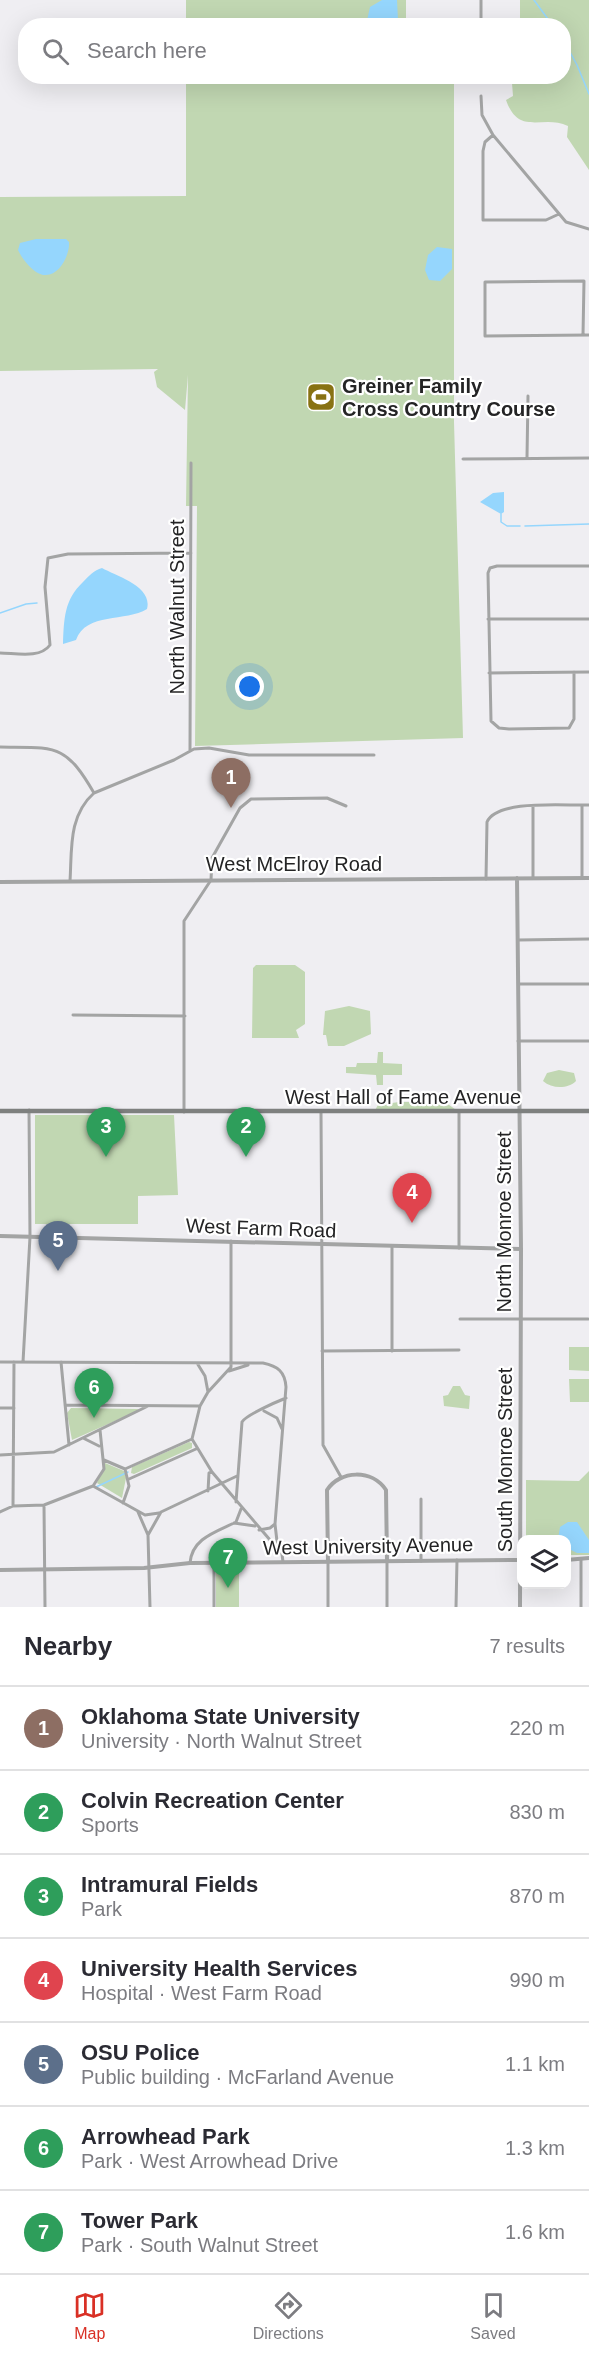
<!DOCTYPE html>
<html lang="en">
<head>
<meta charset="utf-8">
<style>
	:root { --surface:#fff; --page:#f2f2f3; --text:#2b2b33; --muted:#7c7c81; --line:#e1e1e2; --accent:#d93025 }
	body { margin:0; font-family:Helvetica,sans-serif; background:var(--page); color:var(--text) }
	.controls { position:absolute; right:18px; bottom:18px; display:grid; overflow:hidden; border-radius:12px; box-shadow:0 6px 24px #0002 }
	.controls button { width:54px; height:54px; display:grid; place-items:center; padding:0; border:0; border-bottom:2px solid var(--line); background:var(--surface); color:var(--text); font:30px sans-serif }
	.you { position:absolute; left:250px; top:687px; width:21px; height:21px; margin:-15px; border:4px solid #fff; border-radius:50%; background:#1a73e8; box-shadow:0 0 0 9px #1a73e833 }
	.badge { display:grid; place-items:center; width:39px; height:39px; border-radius:50%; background:var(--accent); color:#fff; font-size:20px; font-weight:700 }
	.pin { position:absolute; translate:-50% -50px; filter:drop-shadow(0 2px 3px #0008) }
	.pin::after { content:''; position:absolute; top:32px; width:21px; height:18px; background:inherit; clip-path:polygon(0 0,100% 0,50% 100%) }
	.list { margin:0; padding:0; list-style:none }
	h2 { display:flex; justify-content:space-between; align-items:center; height:78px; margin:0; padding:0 24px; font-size:26px }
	h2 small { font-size:20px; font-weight:400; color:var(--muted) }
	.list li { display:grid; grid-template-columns:39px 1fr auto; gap:18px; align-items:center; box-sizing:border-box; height:84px; padding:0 24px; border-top:2px solid var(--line) }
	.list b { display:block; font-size:22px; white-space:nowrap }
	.list p { margin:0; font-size:20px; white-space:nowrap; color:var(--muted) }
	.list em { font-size:20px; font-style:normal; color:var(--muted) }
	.icon { flex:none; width:33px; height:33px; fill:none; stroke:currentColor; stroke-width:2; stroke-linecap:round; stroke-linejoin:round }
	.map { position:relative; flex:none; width:589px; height:1607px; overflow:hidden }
	.search { position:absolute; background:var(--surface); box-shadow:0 6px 24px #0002; left:18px; right:18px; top:18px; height:66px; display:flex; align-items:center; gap:15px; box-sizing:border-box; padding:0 21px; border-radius:24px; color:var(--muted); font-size:22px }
	.sheet { height:666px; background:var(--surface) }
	nav { display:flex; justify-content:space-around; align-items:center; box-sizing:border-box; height:84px; border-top:2px solid var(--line); background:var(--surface); font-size:16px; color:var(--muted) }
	nav a { display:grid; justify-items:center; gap:3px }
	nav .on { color:var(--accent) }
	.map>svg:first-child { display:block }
</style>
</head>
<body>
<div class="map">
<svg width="589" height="1607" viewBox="0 0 589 1607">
	<rect width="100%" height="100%" fill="#efeef2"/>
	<!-- green -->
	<path fill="#c1d7b2" d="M186,0H406V25H186Z
		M520,0H589V170L567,137L568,126C543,114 519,137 506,100L513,96L512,83L488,77L564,76V26L520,25Z
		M406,76V79H454V422L463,738L195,746L197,506H186L188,375L185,410L157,387L154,372L158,369L0,371V197L186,196V77Z
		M256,965H295L305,972V1024L296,1030L299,1038H252L253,968Z
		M349,1006L370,1011L371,1034L344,1046H328L326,1035H323L325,1011Z
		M378,1052H383V1063L402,1064V1075H383V1085H377L376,1075L346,1073V1067H356L357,1063H377Z
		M559,1070L574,1073L576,1081C568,1089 552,1089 543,1081L547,1073Z
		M399,1102H445L459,1112H374L378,1105Z
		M35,1115H174L178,1195L138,1196V1224H35Z
		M569,1347H589V1371L569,1370Z
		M569,1379H589V1402H570Z
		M453,1386H460L465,1395L470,1396L469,1409L444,1406L443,1396L448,1395Z
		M71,1408L137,1409L140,1410L72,1440L67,1413Z
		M189,1442L192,1443V1448L134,1474L131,1473L132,1467Z
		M105,1463L124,1471L126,1478L122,1498L97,1483Z
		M589,1471V1555H567L566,1540L526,1539V1480L579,1481Z
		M220,1565H239V1607H216V1566Z"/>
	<!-- water -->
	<path fill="#95d6fd" d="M382,0H397L398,20L395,25H366L370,7Z
		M36,239H66L69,242C70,254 60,275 46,275C35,276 22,259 18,250L20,243Z
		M437,247L452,249V269L440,281L429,280L425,270L428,255Z
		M504,492V512L501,514L480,502L493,493Z
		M102,568C116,576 153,586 147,609C126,622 86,612 76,640L63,644C64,619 64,600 83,582C89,576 94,570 102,568Z
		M568,1522H577L589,1540V1553H577L567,1548L566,1540L558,1539L560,1527Z"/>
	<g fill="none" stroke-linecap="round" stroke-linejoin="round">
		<!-- stream -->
		<path stroke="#95d6fd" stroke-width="1.5" d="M534,0L553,26
			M564,41L577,65L589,94
			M501,514V522L507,526H520
			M525,526L589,524
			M0,613L26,604L37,603
			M96,1487L128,1472"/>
		<!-- minor -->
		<path stroke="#a3a4a4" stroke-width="3" d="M481,0V26
			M481,96L482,115L493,135L566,222L589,229
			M493,135L485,142L483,151V220H546L559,214
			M583,335L584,281L485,282V336L589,335
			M527,457L528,396
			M463,459L589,458
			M488,619H589
			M0,653C15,653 40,659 50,645L45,587L48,558L68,554L191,553
			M574,672V719L569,728L509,729L499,728L491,721L488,573L490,568L497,566H589
			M489,673L589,672
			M0,747C56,748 65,743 94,793
			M190,750L191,463
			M533,806V878
			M582,806V878
			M486,879L487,822C497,799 565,806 589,805
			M70,881C72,850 68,816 94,793L174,760L194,749L209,748L249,755H374
			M518,940L589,939
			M519,984H589
			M73,1015L185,1016
			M518,1041H589
			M184,1112V921L211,880L212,858L217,849L240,808L251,799L327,798L346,806
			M321,1112L323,1445L341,1477
			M231,1241V1367L208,1392L200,1406L192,1439L212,1472L282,1554L283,1562
			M459,1248V1112
			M460,1319H588
			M322,1351L459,1350
			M392,1351V1246
			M0,1362L263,1363C278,1366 285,1372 286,1387L275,1524L278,1550
			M23,1362L30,1237L29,1110
			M61,1362L69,1445
			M197,1363L205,1376L208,1392
			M229,1371L248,1365
			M65,1405L200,1406
			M0,1408H14
			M264,1411L277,1418L282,1429
			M83,1438L99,1446
			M0,1455L54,1452L148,1406
			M104,1460L125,1469L192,1439
			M129,1479L196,1449
			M93,1486L104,1469L100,1430
			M208,1491L209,1473L212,1472
			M236,1502L242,1422C246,1415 276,1402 286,1398
			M123,1503L129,1486L125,1469
			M44,1505L45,1607
			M13,1506L14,1362
			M0,1512L13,1506L44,1505L93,1486L145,1515L159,1513
			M138,1512L148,1535
			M234,1523L255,1526
			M259,1530L270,1528L275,1524
			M581,1559V1607
			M387,1561V1607
			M421,1561V1499
			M328,1562V1607
			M190,1563C192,1538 216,1532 236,1522L241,1509
			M150,1607L148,1535L161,1512L237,1476
			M214,1607V1563
			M456,1607L457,1560"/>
		<!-- tertiary -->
		<path stroke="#a3a4a4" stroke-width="4" d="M517,878L521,1249L520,1607
			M0,882L589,878
			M0,1236L521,1249
			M566,1560L589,1558
			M328,1562L327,1490C340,1470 372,1469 386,1490L387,1561
			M0,1570L144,1568L190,1563L521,1560"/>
		<!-- secondary -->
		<path stroke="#7e807f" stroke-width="4.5" d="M0,1111H589"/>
	</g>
	<!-- icons -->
	<defs>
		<g id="stadium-square" transform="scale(1.5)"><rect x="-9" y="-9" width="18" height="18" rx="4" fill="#887213" stroke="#fff"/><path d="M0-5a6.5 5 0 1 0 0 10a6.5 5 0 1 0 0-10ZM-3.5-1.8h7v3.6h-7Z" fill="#fff"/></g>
	</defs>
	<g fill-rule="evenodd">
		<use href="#stadium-square" x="321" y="397"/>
	</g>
	<g text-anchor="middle" stroke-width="4.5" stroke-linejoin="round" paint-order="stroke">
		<!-- poi labels -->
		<g font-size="20" font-weight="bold" fill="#242425" stroke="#fff" text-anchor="start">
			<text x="342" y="393">Greiner Family<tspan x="342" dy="23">Cross Country Course</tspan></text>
		</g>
		<!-- street labels -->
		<g font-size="20" fill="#242425" stroke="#fff">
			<text transform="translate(177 607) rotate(-90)" y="7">North Walnut Street</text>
			<text x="294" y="871">West McElroy Road</text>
			<text x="403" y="1104">West Hall of Fame Avenue</text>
			<text transform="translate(504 1222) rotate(-90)" y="7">North Monroe Street</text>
			<text transform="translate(261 1228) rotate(2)" y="7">West Farm Road</text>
			<text transform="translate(505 1460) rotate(-90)" y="7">South Monroe Street</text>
			<text transform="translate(368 1546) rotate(-1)" y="7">West University Avenue</text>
		</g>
	</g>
</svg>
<div class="controls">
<button><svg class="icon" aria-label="layers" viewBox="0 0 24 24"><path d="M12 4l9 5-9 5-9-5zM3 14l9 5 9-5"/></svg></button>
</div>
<div class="you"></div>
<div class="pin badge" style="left:231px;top:808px;background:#8d6e63">1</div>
<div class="pin badge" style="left:246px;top:1157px;background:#2e9e5b">2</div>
<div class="pin badge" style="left:106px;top:1157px;background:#2e9e5b">3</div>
<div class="pin badge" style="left:412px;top:1223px;background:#e0444e">4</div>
<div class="pin badge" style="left:58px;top:1271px;background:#5c6f8a">5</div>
<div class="pin badge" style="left:94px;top:1418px;background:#2e9e5b">6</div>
<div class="pin badge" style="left:228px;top:1588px;background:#2e9e5b">7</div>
<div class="search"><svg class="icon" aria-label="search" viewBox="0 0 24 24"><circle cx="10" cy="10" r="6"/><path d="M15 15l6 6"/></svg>Search here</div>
</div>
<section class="sheet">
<h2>Nearby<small>7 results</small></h2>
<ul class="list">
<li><span class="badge" style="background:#8d6e63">1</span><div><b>Oklahoma State University</b><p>University · North Walnut Street</p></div><em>220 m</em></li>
<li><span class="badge" style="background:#2e9e5b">2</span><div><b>Colvin Recreation Center</b><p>Sports</p></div><em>830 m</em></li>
<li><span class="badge" style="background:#2e9e5b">3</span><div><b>Intramural Fields</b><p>Park</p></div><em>870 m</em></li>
<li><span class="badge" style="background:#e0444e">4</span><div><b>University Health Services</b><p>Hospital · West Farm Road</p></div><em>990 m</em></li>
<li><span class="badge" style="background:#5c6f8a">5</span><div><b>OSU Police</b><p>Public building · McFarland Avenue</p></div><em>1.1 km</em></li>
<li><span class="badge" style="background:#2e9e5b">6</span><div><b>Arrowhead Park</b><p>Park · West Arrowhead Drive</p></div><em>1.3 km</em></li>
<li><span class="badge" style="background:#2e9e5b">7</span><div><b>Tower Park</b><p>Park · South Walnut Street</p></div><em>1.6 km</em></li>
</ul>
</section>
<nav>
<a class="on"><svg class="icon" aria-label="map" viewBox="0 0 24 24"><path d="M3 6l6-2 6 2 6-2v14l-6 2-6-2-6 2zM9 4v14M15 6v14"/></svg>Map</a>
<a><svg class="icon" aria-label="directions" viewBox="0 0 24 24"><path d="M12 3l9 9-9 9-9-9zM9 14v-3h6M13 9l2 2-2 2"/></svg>Directions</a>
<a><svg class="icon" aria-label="saved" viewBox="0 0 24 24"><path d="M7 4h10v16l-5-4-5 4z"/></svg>Saved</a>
</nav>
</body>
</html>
